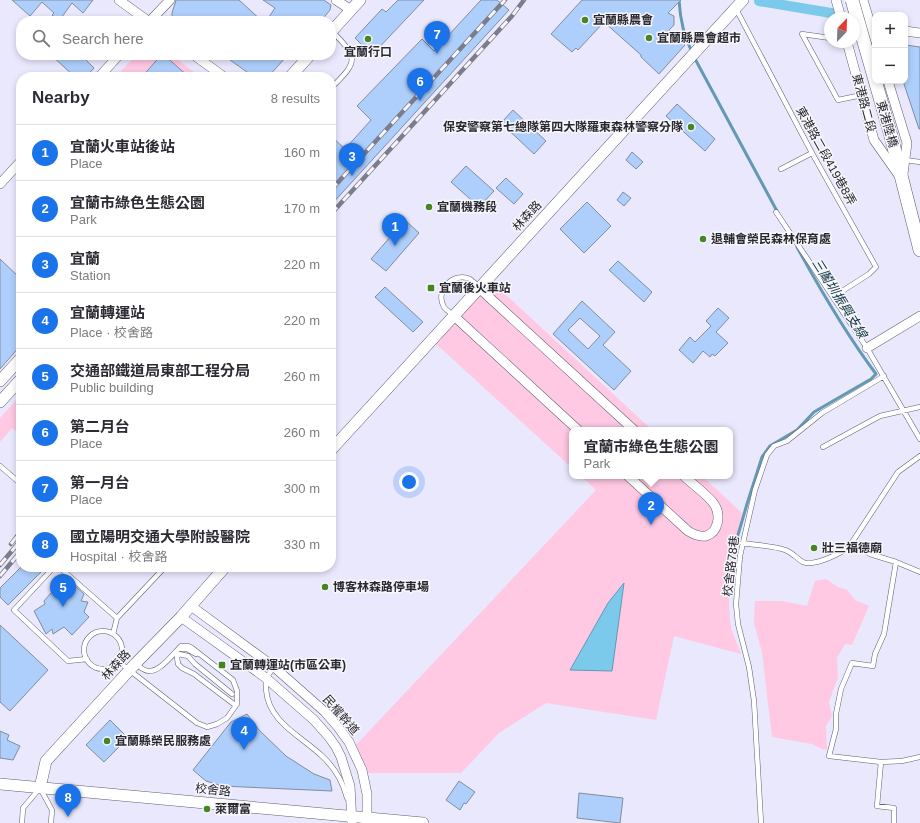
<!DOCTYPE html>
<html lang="en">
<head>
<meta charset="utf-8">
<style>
	:root { --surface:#fff; --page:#f7f7f7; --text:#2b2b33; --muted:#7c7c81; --line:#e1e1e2; --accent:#1a73e8 }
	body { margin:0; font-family:Arial,"Noto Sans TC",sans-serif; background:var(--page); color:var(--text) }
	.controls { position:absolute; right:12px; top:12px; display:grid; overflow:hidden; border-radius:8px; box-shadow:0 2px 6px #0003 }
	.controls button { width:36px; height:36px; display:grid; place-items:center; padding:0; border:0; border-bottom:1px solid var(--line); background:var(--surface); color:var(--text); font:20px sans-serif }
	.compass { position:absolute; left:824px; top:12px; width:36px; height:36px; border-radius:50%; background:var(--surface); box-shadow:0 2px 6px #0003; rotate:23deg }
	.you { position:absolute; left:409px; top:482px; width:14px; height:14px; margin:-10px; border:3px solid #fff; border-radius:50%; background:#1a73e8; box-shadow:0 0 0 6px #1a73e833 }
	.badge { display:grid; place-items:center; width:26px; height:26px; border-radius:50%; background:var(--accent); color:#fff; font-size:13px; font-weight:700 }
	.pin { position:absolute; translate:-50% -33px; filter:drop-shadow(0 1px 2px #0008) }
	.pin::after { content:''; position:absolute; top:21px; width:14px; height:12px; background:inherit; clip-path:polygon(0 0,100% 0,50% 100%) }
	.popup { position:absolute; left:569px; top:427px; width:164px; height:52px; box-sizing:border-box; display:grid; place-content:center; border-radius:8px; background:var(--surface); filter:drop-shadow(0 1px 3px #0005); font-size:13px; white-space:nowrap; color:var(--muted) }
	.popup b { font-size:15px; color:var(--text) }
	.popup::after { content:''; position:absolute; left:50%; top:100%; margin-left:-8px; border:8px solid transparent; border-top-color:var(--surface) }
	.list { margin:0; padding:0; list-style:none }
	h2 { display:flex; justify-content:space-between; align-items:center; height:52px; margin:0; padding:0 16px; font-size:17px }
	h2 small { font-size:13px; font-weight:400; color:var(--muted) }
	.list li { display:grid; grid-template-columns:26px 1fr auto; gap:12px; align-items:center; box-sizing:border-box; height:56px; padding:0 16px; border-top:1px solid var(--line) }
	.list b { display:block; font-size:15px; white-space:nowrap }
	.list p { margin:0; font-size:13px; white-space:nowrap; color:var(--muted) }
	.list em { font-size:13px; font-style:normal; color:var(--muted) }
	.icon { flex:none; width:22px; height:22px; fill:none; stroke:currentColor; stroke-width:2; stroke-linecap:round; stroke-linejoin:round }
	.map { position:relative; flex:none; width:920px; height:823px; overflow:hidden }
	.search { position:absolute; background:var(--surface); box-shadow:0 2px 6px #0003; left:16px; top:16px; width:320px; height:44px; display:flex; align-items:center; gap:10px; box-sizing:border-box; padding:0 14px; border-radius:16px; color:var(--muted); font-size:15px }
	.panel { position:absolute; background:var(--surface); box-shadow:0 2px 6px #0003; left:16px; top:72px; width:320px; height:500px; border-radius:16px }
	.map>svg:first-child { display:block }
</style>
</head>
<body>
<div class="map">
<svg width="920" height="823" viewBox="0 0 920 823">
	<rect width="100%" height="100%" fill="#e9e8fd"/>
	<!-- green -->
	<path fill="#ffc8e3" d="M136,55H172L200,77H116Z
		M492,282L652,430H572V468L435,343Z
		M21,395V435L12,428L0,442V418Z
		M581,476H702L742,513C734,547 725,593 731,627C733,636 738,645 741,654L674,636L656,720L546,703L499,733L461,773H368L356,745L596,490Z
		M826,579L838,587L847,590L855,600L869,606L852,645L845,644L837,658L838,677L829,702L832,716L826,726L827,750L822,749L812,744L772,737L762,652L754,623L755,601H782L807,606L815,581Z"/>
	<!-- water -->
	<path fill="#7ccaeb" stroke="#6399b3" d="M624,583L612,671L570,670L608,603Z"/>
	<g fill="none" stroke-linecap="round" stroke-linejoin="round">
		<!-- stream -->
		<path stroke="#6399b3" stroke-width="3" d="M679,0C680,17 684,37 692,52
			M694,57L778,213
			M735,545L747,504L762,457L770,446L797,430L814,412L871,379L876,374C846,334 821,291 797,247"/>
		<!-- canal -->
		<path stroke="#7ccaeb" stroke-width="10" d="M759,1L837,14"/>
	</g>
	<!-- building -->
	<path fill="#aecefb" stroke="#828d9e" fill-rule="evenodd" d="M12,0H93L83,13L72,3L59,21L52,15L54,13L42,2L30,16Z
		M176,0H239L262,21H177L172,16V13Z
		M263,0H324L331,5L330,10L321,21H275L269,17L275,8Z
		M398,0H424L372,55L355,38L382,9L386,12Z
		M481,0H497L509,10L331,205V136L345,149L371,120L357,106L422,39L434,51Z
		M582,0H681L668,13L674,16V25L669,30L685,45L659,74L641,57V55L604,22L578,50L576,48L572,52L551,34Z
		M905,45L920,47V129H919L903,81H905Z
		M51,55H81L94,68L86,77H75Z
		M161,55H164L189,77H142Z
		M223,55H281L285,58L268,77H254Z
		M677,104L715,139L705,151L666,116Z
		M513,110L546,141L534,154L501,123Z
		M632,152L643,162L636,169L626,160Z
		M466,166L494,191L479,207L451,182Z
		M506,178L523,194L514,204L496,188Z
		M623,192L631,198L624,206L617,200Z
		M587,202L611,226L584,253L560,229Z
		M405,220L419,233L386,271L371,259Z
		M0,259L21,279V345L0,369Z
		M618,261L652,292L644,302L609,270Z
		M385,287L423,322L413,332L375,297Z
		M582,301L615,332L603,345L631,371L614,390L553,334ZM580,318L600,336L588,349L568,330Z
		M718,308L729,318L716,332L728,343L715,356L712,354L710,357L703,351L693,363L679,350L690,337L695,342L711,326L706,321Z
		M21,567H46L8,605L0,597V588Z
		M62,581L76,587L84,594L81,601L88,602L84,612L89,617L72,635L64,627L53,634L52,629L46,634L34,611L45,604L44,601L51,593L56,592Z
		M0,625L48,670L10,711L0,702Z
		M247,714L259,730L286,756L314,774L330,780L332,791L222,786L206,781L193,770L231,722Z
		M110,720L128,738L104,762L86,745Z
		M0,731L9,735L7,740L20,746L13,760L0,758Z
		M459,781L475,792L466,804L464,803L460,810L446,800Z
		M579,793L623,798L620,823L577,818Z"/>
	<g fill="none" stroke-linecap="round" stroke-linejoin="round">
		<!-- service casing -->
		<g stroke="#605f71" stroke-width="5.5">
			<path id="service" d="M736,9L812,153L876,267L869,274L833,297
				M830,38L802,34L838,100L862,95
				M331,88C359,61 358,58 332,31
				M905,160L920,162
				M781,169L812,153
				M776,212L867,348L920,439
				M454,316C451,313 446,310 444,307C434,291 454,271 470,279C473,281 477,285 479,288
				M823,447L880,416L920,407
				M0,466L21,484
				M742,543C754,545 775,546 785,550C792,552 797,559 803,562C814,567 841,553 849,547L898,472L920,456
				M852,543L870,554L896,562L920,572
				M896,562L884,634L875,654L873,666L852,663L841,689L836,714V729L829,756L881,762L902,761L920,757
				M54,567L14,610L68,661L87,659
				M59,567L117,618L113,634
				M117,618L165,567
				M84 650a19 19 0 1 1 38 0a19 19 0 1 1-38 0Z
				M181,649H187L196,654
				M119,662L197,723L207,727L217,724L227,718L237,704V691L233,680L192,648L188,646H181C172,655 156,678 143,669C140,668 138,665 136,663
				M274,667C272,670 269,673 267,677C265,680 266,685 266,689C268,722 301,736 322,756C334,767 343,782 347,798
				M232,694L195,664L188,656L179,654L177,657L178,664L182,668L194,674L235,705
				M881,762L877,806L894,808V823
				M22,823L23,808L40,788L52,810L51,823
				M761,823L754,701L749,667L738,624L736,604L740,556L755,490L767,455L774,446L787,441L822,413L884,376"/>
		</g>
		<!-- minor casing -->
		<g stroke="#605f71" stroke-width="10">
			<path id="minor" d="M119,0L148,21
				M336,0L351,10
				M836,0L841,18
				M863,0L875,40
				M150,21L170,0
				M905,31L920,33
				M847,42L874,140L898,174
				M194,55L224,77
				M99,77L119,55
				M888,81L907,143L903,174
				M0,184L21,161
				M479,288L634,430
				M454,316L578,430
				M867,348L920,316
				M628,476L688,531C693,534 700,537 706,536C719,532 721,514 714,504C708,495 692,484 684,476
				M191,606L274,667L325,712L338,727L349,742L362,770L367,794V823
				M181,617L266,678L314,720L329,737L336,747L341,757L350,786L352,823"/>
		</g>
		<!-- tertiary casing -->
		<g stroke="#605f71" stroke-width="12">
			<path id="tertiary" d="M331,32L360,0
				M290,77L310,55
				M0,381L21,358
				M0,402L21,379
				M331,450L743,0
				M0,784L423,823
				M40,788L46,761L136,663L181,617L225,567"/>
		</g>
		<!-- primary casing -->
		<g stroke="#605f71" stroke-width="14">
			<path id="primary" d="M891,136L920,250"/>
		</g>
		<!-- service -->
		<use href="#service" stroke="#fff" stroke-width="4.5"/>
		<!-- minor -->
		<use href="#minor" stroke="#fff" stroke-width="9"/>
		<!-- tertiary -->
		<use href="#tertiary" stroke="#fff" stroke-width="11"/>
		<!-- primary -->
		<use href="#primary" stroke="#fff" stroke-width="13"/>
		<!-- rail casing -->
		<g stroke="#7d7c8a" stroke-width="4.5">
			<path id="rail" d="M331,190L505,0
				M331,214L512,16L524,0
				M11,544L21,531
				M0,565L21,540
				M0,576L21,551"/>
		</g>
		<!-- rail -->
		<use href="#rail" stroke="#f7f7fb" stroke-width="3" stroke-dasharray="9" stroke-linecap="butt"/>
		<!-- primary-bridge casing -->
		<g stroke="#605f71" stroke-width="14" stroke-linecap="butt">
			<path id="primary-bridge" d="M852,0L891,136"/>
		</g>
		<!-- primary-bridge -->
		<use href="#primary-bridge" stroke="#fff" stroke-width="13"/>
	</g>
	<!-- markers -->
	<g fill="#478524" stroke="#f7f7fb" stroke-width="1.5">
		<circle cx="585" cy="20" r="4"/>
		<circle cx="649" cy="38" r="4"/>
		<circle cx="368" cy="39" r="4"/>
		<circle cx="691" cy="127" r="4"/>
		<circle cx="429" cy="207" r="4"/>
		<circle cx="703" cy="239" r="4"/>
		<rect x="427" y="284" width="8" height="8" rx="2"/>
		<circle cx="814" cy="548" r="4"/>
		<circle cx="325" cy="587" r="4"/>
		<rect x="218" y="661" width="8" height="8" rx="2"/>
		<circle cx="107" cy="741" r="4"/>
		<circle cx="207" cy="809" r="4"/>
	</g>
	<g text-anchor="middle" stroke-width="3" stroke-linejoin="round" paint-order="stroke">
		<!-- poi labels -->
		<g font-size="12" font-weight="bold" fill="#292830" stroke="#f7f7fb" text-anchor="start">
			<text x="593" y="24">宜蘭縣農會</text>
			<text x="657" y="42">宜蘭縣農會超市</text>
			<text x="368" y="56" text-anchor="middle">宜蘭行口</text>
			<text x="683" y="131" text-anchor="end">保安警察第七總隊第四大隊羅東森林警察分隊</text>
			<text x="437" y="211">宜蘭機務段</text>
			<text x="711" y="243">退輔會榮民森林保育處</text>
			<text x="439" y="292">宜蘭後火車站</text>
			<text x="822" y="552">壯三福德廟</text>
			<text x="333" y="591">博客林森路停車場</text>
			<text x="230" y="669">宜蘭轉運站(市區公車)</text>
			<text x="115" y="745">宜蘭縣榮民服務處</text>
			<text x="215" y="813">萊爾富</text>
		</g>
		<!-- street labels -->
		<g font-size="12" fill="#292830" stroke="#f7f7fb">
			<text transform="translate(864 103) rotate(75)" y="4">東港路二段</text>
			<text transform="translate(887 124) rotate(74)" y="4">東港陸橋</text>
			<text transform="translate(826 156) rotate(61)" y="4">東港路二段419巷8弄</text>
			<text transform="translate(527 216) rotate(-47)" y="4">林森路</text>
			<text transform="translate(731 566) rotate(-83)" y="4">校舍路78巷</text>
			<text transform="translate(116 665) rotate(-47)" y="4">林森路</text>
			<text transform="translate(341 715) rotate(49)" y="4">民權幹道</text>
			<text transform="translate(213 790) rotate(6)" y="4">校舍路</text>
		</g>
		<!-- water labels -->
		<g font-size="13" font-style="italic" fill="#0f3442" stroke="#f7f7fb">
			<text transform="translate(840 298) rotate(58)" y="5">三鬮圳振興支線</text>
		</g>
	</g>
</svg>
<div class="controls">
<button>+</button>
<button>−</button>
</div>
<svg class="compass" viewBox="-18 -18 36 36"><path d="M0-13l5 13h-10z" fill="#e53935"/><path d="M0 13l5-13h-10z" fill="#7c7c81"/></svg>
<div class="you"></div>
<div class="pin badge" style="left:395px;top:246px">1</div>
<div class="pin badge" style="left:651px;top:525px">2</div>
<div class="popup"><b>宜蘭市綠色生態公園</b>Park</div>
<div class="pin badge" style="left:352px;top:176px">3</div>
<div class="pin badge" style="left:244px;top:750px">4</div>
<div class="pin badge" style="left:63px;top:607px">5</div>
<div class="pin badge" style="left:420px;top:101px">6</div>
<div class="pin badge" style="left:437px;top:54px">7</div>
<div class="pin badge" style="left:68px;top:817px">8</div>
<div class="search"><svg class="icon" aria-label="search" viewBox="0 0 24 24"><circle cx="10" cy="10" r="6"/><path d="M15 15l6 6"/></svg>Search here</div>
<section class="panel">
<h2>Nearby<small>8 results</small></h2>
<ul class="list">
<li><span class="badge">1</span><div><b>宜蘭火車站後站</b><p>Place</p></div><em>160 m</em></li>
<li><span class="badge">2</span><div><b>宜蘭市綠色生態公園</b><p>Park</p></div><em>170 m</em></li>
<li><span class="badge">3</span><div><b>宜蘭</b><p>Station</p></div><em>220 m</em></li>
<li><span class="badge">4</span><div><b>宜蘭轉運站</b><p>Place · 校舍路</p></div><em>220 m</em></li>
<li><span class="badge">5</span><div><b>交通部鐵道局東部工程分局</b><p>Public building</p></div><em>260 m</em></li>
<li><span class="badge">6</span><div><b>第二月台</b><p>Place</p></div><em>260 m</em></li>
<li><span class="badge">7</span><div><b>第一月台</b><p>Place</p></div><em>300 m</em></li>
<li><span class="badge">8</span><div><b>國立陽明交通大學附設醫院</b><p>Hospital · 校舍路</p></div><em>330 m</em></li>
</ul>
</section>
</div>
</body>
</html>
